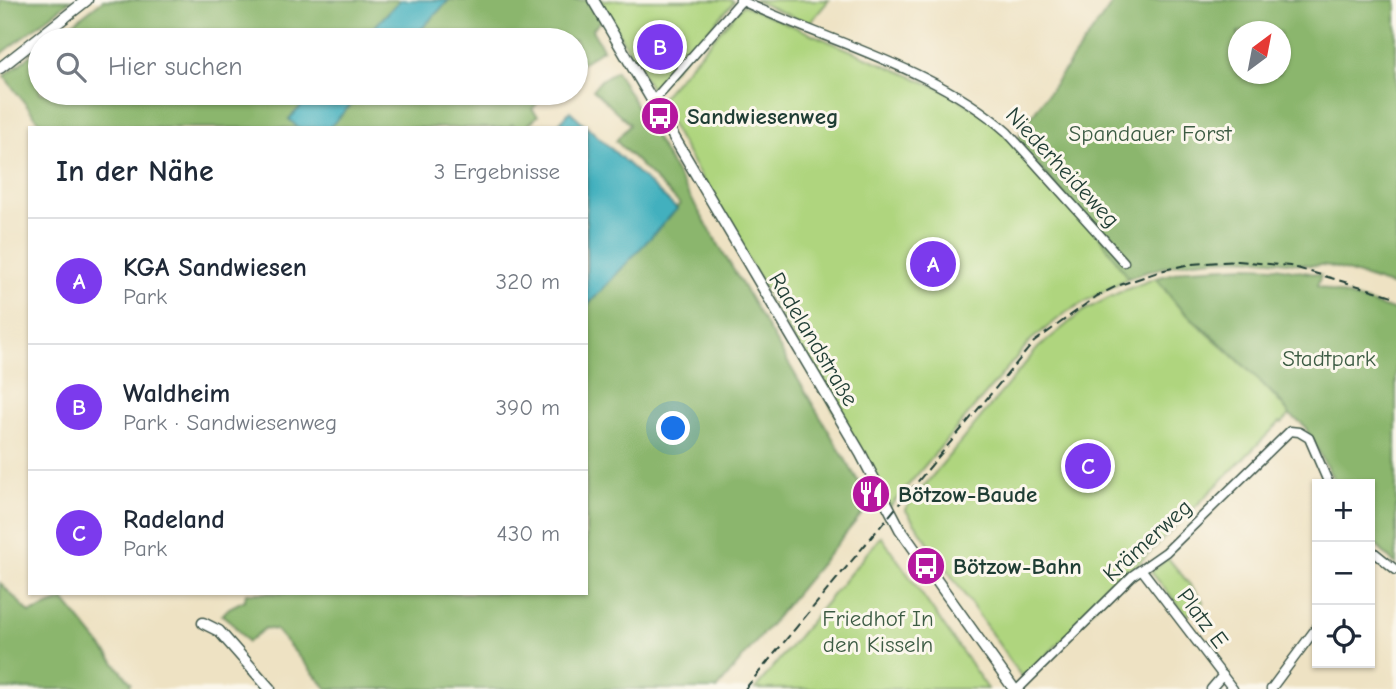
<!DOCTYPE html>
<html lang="de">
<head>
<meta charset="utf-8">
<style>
	:root { --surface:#fff; --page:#f6f6f7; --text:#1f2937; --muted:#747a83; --line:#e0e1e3; --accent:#7c3aed }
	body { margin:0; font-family:"Comic Neue",sans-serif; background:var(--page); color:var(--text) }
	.controls { position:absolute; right:21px; bottom:21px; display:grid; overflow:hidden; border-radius:0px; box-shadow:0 2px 5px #0004 }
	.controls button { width:63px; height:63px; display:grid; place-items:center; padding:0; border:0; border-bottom:2px solid var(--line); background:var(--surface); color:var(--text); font:35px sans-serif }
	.compass { position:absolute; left:1228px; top:21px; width:63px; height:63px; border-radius:50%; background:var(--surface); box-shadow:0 2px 5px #0004; rotate:32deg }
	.you { position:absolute; left:674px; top:429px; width:24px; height:24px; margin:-18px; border:5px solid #fff; border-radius:50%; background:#1a73e8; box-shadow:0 0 0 10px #1a73e833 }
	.badge { display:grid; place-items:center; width:46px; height:46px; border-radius:50%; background:var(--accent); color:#fff; font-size:23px; font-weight:700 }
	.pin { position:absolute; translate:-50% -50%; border:4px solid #fff; box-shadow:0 2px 7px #0006 }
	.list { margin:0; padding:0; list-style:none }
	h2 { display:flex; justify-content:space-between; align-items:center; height:91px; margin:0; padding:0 28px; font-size:30px }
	h2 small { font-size:23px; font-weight:400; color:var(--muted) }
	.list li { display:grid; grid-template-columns:46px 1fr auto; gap:21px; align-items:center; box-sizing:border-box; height:126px; padding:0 28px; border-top:2px solid var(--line) }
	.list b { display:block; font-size:26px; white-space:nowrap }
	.list p { margin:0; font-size:23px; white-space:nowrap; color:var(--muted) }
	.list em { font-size:23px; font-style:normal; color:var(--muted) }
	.icon { flex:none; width:38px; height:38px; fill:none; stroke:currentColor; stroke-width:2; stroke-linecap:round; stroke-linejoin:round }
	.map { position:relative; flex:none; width:1396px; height:689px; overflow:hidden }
	.search { position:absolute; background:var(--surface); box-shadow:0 2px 5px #0004; left:28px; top:28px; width:560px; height:77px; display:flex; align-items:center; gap:18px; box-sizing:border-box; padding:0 24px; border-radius:38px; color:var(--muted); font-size:26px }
	.panel { position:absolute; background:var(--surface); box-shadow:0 2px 5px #0004; left:28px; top:126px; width:560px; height:469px; border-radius:0px }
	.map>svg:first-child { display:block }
</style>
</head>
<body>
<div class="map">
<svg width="1396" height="689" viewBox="0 0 1396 689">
	<rect width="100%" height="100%" fill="#fbf7ec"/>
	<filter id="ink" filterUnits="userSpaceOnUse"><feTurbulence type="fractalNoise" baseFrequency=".0143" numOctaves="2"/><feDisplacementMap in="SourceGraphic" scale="14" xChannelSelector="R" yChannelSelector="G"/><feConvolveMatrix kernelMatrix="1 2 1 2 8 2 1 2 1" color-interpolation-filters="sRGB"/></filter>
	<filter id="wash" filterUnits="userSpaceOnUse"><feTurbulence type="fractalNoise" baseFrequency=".00686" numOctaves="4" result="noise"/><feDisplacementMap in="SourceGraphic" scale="28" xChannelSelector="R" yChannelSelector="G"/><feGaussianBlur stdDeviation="1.57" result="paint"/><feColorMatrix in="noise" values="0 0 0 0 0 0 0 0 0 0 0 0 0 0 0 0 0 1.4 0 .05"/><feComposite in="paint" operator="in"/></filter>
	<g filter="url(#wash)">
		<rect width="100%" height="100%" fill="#eee2c3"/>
		<!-- green -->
		<path fill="#afd57e" stroke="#678959" stroke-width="2" d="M599,0H732L734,2L653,92Z
			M754,0H829L809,24Z
			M743,5L944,90L988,117L1091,224L1128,278L1068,311L1031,340L889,508L660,105L659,100Z
			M1156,278C1164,288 1171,299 1180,308C1217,344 1259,374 1290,415L1282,423L1280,422L1023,679L905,509L1038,348L1083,311L1120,292Z
			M881,536L988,689H755Z
			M1168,558L1204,602L1187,616L1151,572Z"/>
		<!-- forest -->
		<path fill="#8bb66d" stroke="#557a50" stroke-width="2" fill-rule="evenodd" d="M0,0H71L0,55Z
			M103,0H400L362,40H51Z
			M449,0H591L602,20L592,30L603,49L576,67V40H411Z
			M1115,0H1396V287C1374,280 1352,272 1329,266C1322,264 1315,266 1308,265C1242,254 1191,255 1128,278L1091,224L1018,143L1021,131ZM1238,32H1280V74H1238Z
			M40,48V93H314L289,119L298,128H44L4,76Z
			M616,71L871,503L717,689H327L276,630L265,628L248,642L231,622L222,615L229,608L245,600L246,593H586V307L680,204L616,141L630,124L593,90L601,80Z
			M362,93H547L532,109L538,116L524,128H517L512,124L508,128H329Z
			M1247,266L1276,267L1321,275L1317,286L1396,311V565L1370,539V484H1336L1304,425L1290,415L1279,400L1227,349L1178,306L1156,278L1189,269Z
			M0,583L30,613L64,600L131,683L128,689H0Z"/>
		<!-- water -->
		<path fill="#42b0be" stroke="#307679" stroke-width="2" d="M400,0H449L411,40H362Z
			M314,93H362L329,128H298L289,119Z
			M570,111L677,209L586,307V128H555Z"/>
	</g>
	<g filter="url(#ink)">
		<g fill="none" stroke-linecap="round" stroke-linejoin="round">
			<!-- minor casing -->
			<g stroke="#3e5649" stroke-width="11">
				<path id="minor" d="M740,0C826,41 936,68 1007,132L1124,262
					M652,102L741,1
					M1370,549L1396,570
					M1142,570L1233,689
					M1018,689L1133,575L1166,552L1290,431L1299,432L1309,438L1329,484
					M1211,689L1223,675
					M1271,689L1317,627"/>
			</g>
			<!-- tertiary casing -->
			<g stroke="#3e5649" stroke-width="13">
				<path id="tertiary" d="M593,0L861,454L900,529L1014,689
					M0,68L87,0
					M203,623L219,631L270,689"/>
			</g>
			<!-- minor -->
			<use href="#minor" stroke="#fff" stroke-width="8"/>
			<!-- tertiary -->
			<use href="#tertiary" stroke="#fff" stroke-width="10"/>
			<!-- rail -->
			<path stroke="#1f3d34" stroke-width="2" stroke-dasharray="10 5" stroke-linecap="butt" d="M745,689L1034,342L1097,296L1117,286L1164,270L1190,264L1238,261L1290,266L1396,297"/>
		</g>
	</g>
	<!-- icons -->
	<defs>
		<g id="bus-disc" transform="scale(2.0125)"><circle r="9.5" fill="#b5179e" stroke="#fbf7ec"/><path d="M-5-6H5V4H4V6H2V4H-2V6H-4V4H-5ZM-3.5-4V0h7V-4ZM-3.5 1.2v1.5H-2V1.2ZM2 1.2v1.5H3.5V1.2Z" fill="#fff"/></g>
		<g id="restaurant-disc" transform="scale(2.0125)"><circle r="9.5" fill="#b5179e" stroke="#fbf7ec"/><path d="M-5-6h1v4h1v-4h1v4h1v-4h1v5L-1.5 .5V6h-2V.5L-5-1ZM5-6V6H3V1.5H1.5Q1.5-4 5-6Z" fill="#fff"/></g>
	</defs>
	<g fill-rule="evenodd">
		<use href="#bus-disc" x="660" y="116"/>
		<use href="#restaurant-disc" x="871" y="494"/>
		<use href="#bus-disc" x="926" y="566"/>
	</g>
	<g text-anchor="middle" stroke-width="6" stroke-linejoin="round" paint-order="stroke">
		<!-- poi labels -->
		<g font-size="23" font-weight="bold" fill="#1f3d34" stroke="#fbf7ec" text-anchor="start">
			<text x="687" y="124">Sandwiesenweg</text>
			<text x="898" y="502">Bötzow-Baude</text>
			<text x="953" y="574">Bötzow-Bahn</text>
		</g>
		<!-- park labels -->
		<g font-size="23" fill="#3c5b43" stroke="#fbf7ec">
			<text x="1150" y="141">Spandauer Forst</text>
			<text x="1329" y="366">Stadtpark</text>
			<text x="878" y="626">Friedhof In<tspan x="878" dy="26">den Kisseln</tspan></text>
		</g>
		<!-- street labels -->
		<g font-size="23" fill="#1f3d34" stroke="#fbf7ec">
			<text transform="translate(1063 167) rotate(47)" y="8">Niederheideweg</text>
			<text transform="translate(814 339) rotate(59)" y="8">Radelandstraße</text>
			<text transform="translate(1147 540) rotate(-42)" y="8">Krämerweg</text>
			<text transform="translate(1203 618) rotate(53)" y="8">Platz E</text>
		</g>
	</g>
</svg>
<div class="controls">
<button>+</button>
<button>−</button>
<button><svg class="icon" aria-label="locate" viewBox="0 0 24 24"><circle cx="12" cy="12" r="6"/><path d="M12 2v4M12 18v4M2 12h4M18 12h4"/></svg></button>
</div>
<svg class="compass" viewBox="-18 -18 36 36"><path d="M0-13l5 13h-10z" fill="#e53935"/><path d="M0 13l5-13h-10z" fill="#747a83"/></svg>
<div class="you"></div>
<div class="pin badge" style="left:933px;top:264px">A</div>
<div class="pin badge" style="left:660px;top:47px">B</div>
<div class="pin badge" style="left:1088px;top:466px">C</div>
<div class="search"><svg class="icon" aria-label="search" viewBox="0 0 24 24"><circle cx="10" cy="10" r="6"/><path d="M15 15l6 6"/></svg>Hier suchen</div>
<section class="panel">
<h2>In der Nähe<small>3 Ergebnisse</small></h2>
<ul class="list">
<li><span class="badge">A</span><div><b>KGA Sandwiesen</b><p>Park</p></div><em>320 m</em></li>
<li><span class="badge">B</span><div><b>Waldheim</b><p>Park · Sandwiesenweg</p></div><em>390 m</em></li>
<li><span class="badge">C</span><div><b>Radeland</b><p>Park</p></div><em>430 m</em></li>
</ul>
</section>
</div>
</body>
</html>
